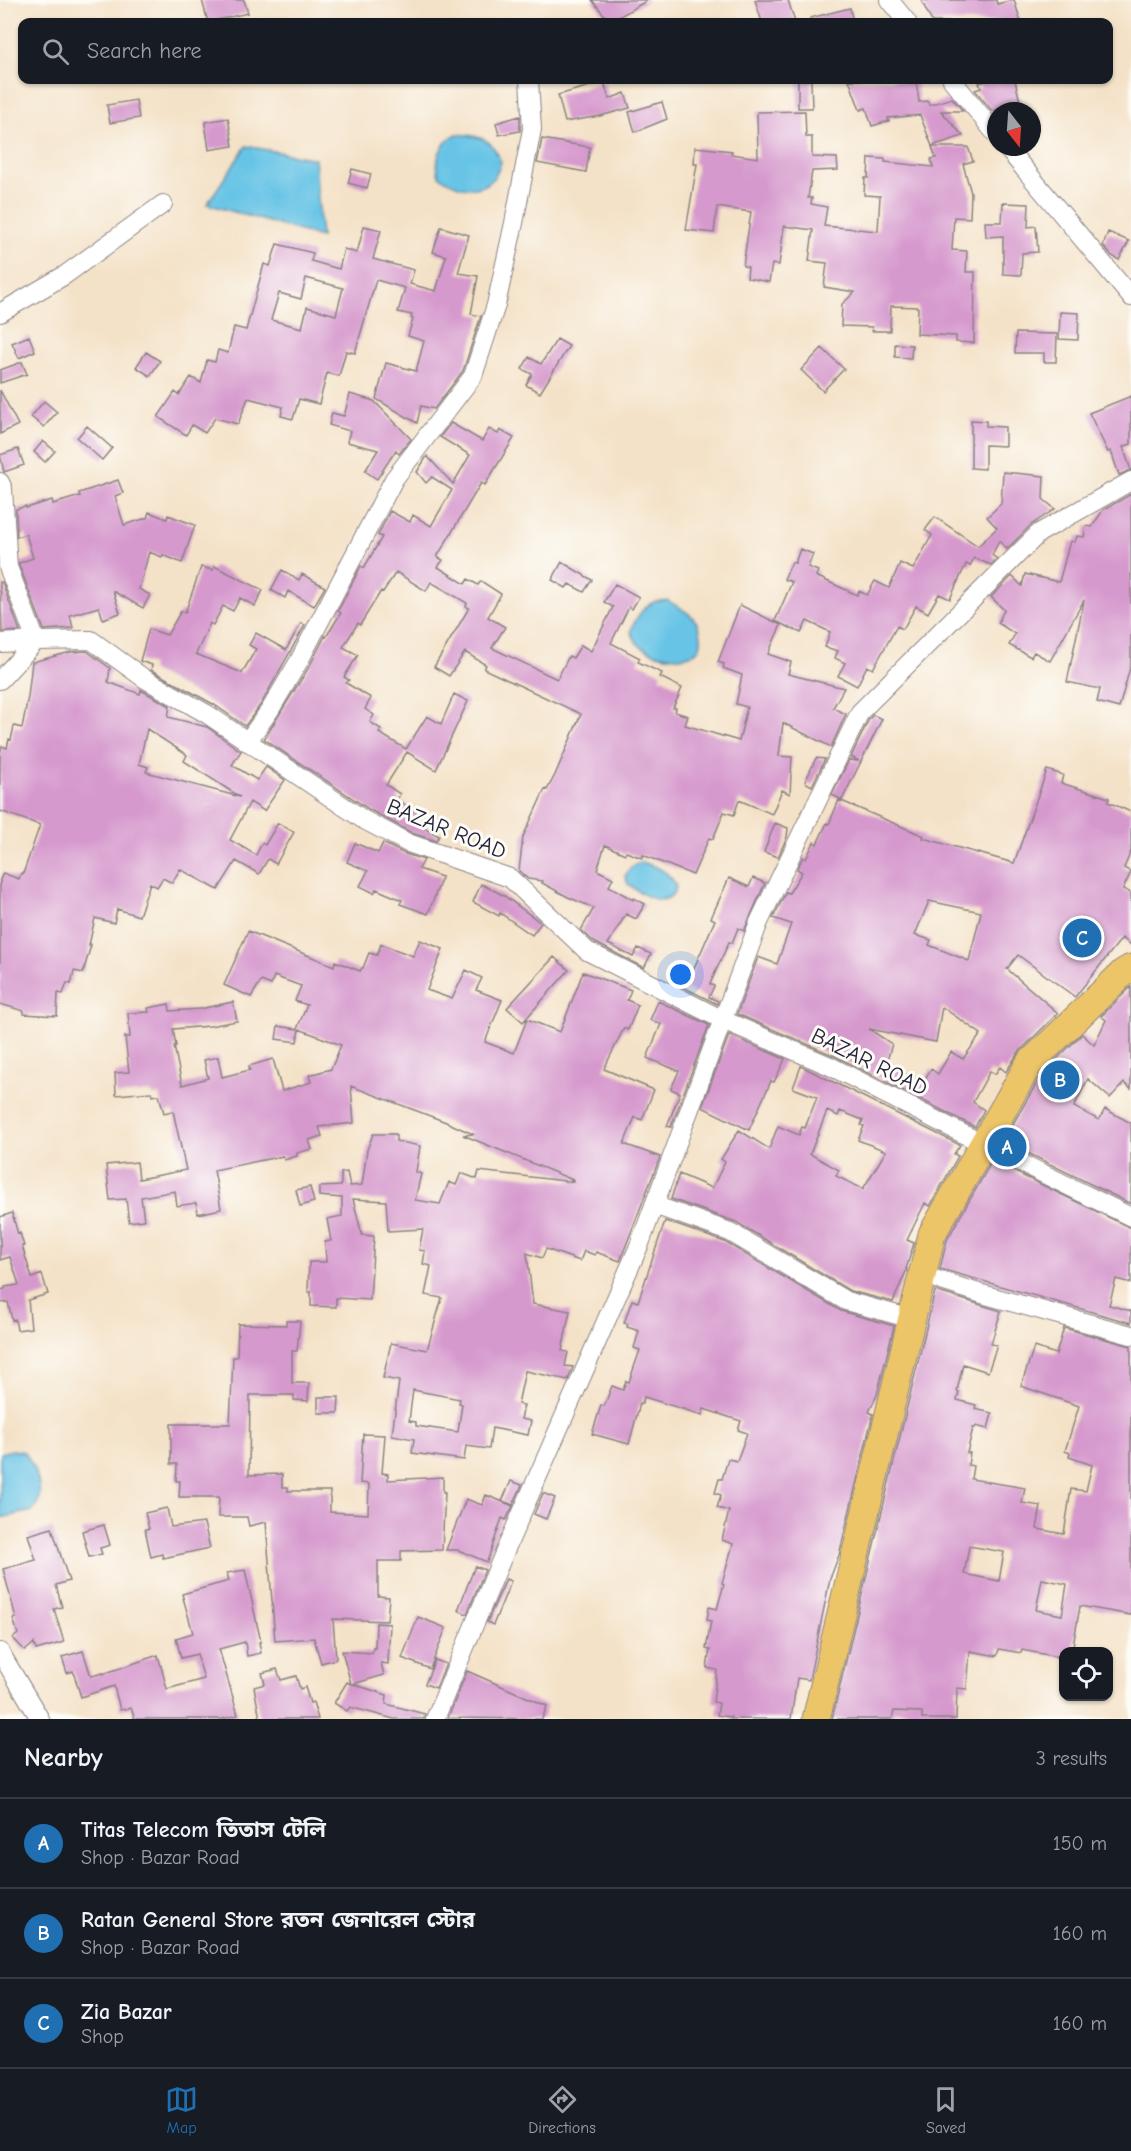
<!DOCTYPE html>
<html lang="en">
<head>
<meta charset="utf-8">
<style>
	:root { --surface:#171b24; --page:#20242c; --text:#f1f3f6; --muted:#9ea1a6; --line:#363941; --accent:#1f6fb2 }
	body { margin:0; font-family:"Comic Neue","Noto Sans Bengali",sans-serif; background:var(--page); color:var(--text) }
	.controls { position:absolute; right:18px; bottom:18px; display:grid; overflow:hidden; border-radius:12px; box-shadow:0 2px 4px #0004 }
	.controls button { width:54px; height:54px; display:grid; place-items:center; padding:0; border:0; border-bottom:2px solid var(--line); background:var(--surface); color:var(--text); font:30px sans-serif }
	.compass { position:absolute; left:987px; top:102px; width:54px; height:54px; border-radius:50%; background:var(--surface); box-shadow:0 2px 4px #0004; rotate:163deg }
	.you { position:absolute; left:681px; top:975px; width:21px; height:21px; margin:-15px; border:4px solid #fff; border-radius:50%; background:#1a73e8; box-shadow:0 0 0 9px #1a73e833 }
	.badge { display:grid; place-items:center; width:39px; height:39px; border-radius:50%; background:var(--accent); color:#fff; font-size:20px; font-weight:700 }
	.pin { position:absolute; translate:-50% -50%; border:3px solid #fff; box-shadow:0 2px 6px #0006 }
	.list { margin:0; padding:0; list-style:none }
	h2 { display:flex; justify-content:space-between; align-items:center; height:78px; margin:0; padding:0 24px; font-size:26px }
	h2 small { font-size:20px; font-weight:400; color:var(--muted) }
	.list li { display:grid; grid-template-columns:39px 1fr auto; gap:18px; align-items:center; box-sizing:border-box; height:90px; padding:0 24px; border-top:2px solid var(--line) }
	.list b { display:block; font-size:22px; white-space:nowrap }
	.list p { margin:0; font-size:20px; white-space:nowrap; color:var(--muted) }
	.list em { font-size:20px; font-style:normal; color:var(--muted) }
	.icon { flex:none; width:33px; height:33px; fill:none; stroke:currentColor; stroke-width:2; stroke-linecap:round; stroke-linejoin:round }
	.map { position:relative; flex:none; width:1131px; height:1719px; overflow:hidden }
	.search { position:absolute; background:var(--surface); box-shadow:0 2px 4px #0004; left:18px; right:18px; top:18px; height:66px; display:flex; align-items:center; gap:15px; box-sizing:border-box; padding:0 21px; border-radius:12px; color:var(--muted); font-size:22px }
	.sheet { height:348px; background:var(--surface) }
	nav { display:flex; justify-content:space-around; align-items:center; box-sizing:border-box; height:84px; border-top:2px solid var(--line); background:var(--surface); font-size:16px; color:var(--muted) }
	nav a { display:grid; justify-items:center; gap:3px }
	nav .on { color:var(--accent) }
	.map>svg:first-child { display:block }
</style>
</head>
<body>
<div class="map">
<svg width="1131" height="1719" viewBox="0 0 1131 1719">
	<rect width="100%" height="100%" fill="#fdfcf7"/>
	<filter id="ink" filterUnits="userSpaceOnUse"><feTurbulence type="fractalNoise" baseFrequency=".0167" numOctaves="2"/><feDisplacementMap in="SourceGraphic" scale="12" xChannelSelector="R" yChannelSelector="G"/><feConvolveMatrix kernelMatrix="1 2 1 2 8 2 1 2 1" color-interpolation-filters="sRGB"/></filter>
	<filter id="wash" filterUnits="userSpaceOnUse"><feTurbulence type="fractalNoise" baseFrequency=".008" numOctaves="4" result="noise"/><feDisplacementMap in="SourceGraphic" scale="24" xChannelSelector="R" yChannelSelector="G"/><feGaussianBlur stdDeviation="1.35" result="paint"/><feColorMatrix in="noise" values="0 0 0 0 0 0 0 0 0 0 0 0 0 0 0 0 0 1.4 0 .05"/><feComposite in="paint" operator="in"/></filter>
	<g filter="url(#wash)">
		<rect width="100%" height="100%" fill="#f4e2c8"/>
		<!-- water -->
		<path fill="#68c4e6" stroke="#457390" stroke-width="1.5" d="M457,134C481,136 492,138 501,162C492,195 464,193 439,176C434,159 441,142 457,134Z
			M246,146L315,159L321,237L207,204Z
			M667,600C676,606 688,611 694,619C698,623 700,630 701,636C705,668 651,657 638,644C635,641 633,635 631,632C633,622 642,608 652,603C656,601 663,601 667,600Z
			M640,862C654,865 671,872 676,887C668,912 641,894 628,884L625,876L631,867Z
			M13,1450L24,1452C35,1466 48,1496 32,1511L0,1518V1453Z"/>
		<g id="blocks">
			<!-- building -->
			<path fill="#d699cd" fill-rule="evenodd" d="M202,0H244L248,13L208,22Z
				M592,0H648L610,22Z
				M755,0H788L795,22H762Z
				M921,0H996L997,4L1014,0L1021,22H932Z
				M850,8L853,22H810V18Z
				M798,80H811L812,108H798Z
				M849,80H898L899,82L916,80L919,102L928,101L929,105L952,98L963,111H941L963,136L932,146L920,115L888,118L889,121L872,126L866,108L860,110Z
				M990,80H1015L1021,106L992,111L975,90L981,88L979,83Z
				M604,82L609,99L625,93L630,108L600,116L565,122L558,95Z
				M136,100L139,118L110,123L107,105Z
				M662,102L667,119L635,132L629,112Z
				M805,111L806,137H812V157L837,158L838,170L812,171L808,198H812L811,204L827,207L824,226L878,231L880,196L864,195L865,178H868L869,158L885,159V162L933,167L931,159L936,158L932,147H968L973,161L963,164L971,193L970,218L954,217L952,250L967,251L966,272H975L974,343L956,342V336L917,334L918,307L891,306L890,331H872V327L841,326L842,304L855,292L824,287L827,263L809,261L813,230L784,226L779,265L772,264L769,282L747,278L748,267L743,266L751,212L717,207L714,233L686,230L697,164H694L695,147L732,151L731,154L758,158L757,112Z
				M520,116V131L499,135L496,123Z
				M228,118L233,146L209,150L205,122Z
				M542,139L590,147L586,172L537,163Z
				M352,169L371,174L367,188L348,183Z
				M1003,203L1029,204L1028,227L1036,226L1038,252L1022,253L1021,275L1003,274V236L986,237L985,222H1002Z
				M364,226L381,230L373,259L414,270L410,284L436,291L446,256L433,252L441,227L469,235L458,273L478,276L471,314L481,316L463,371L434,409L421,406L417,423L376,399L386,363L416,371L424,341L408,336L413,319L411,318L412,315L398,312L405,288L376,280L355,353L346,351L339,376L327,373L319,404L299,399L293,419L281,416L283,407L248,398L238,424L215,418L205,433L192,425L186,435L158,417L175,392L179,395L191,377L201,383L207,360L215,362L218,350L228,353L234,327L246,330L264,264L270,266L277,244L313,253L311,261L339,269L344,249L357,253ZM306,278L343,288L336,315L307,307L302,328L271,320L279,293L301,299Z
				M1108,232L1129,241L1119,260L1112,256L1103,246Z
				M1060,312L1079,313L1078,340L1059,339Z
				M1016,333L1057,334L1056,362H1044V353H1015Z
				M29,336L35,351L19,358L12,343Z
				M557,339L569,346L540,393L526,385L532,374L522,369L529,357L541,364Z
				M895,344L912,345L911,358L895,357Z
				M822,348L844,369L823,391L801,370Z
				M146,352L160,361L150,376L136,367Z
				M22,362L27,374L0,383V370Z
				M0,390L18,425L0,434Z
				M350,394L374,401L411,439L399,454L396,450L377,479L365,471L378,450L347,442L350,431L329,425L332,413L344,416Z
				M1131,396V444L1123,447L1131,470L1119,475L1111,451L1108,452L1089,413Z
				M44,401L57,412L44,427L31,417Z
				M971,420L986,421V426L1005,427V446L985,445V469L971,468Z
				M451,423L482,441L489,429L498,434L500,430L514,438L485,485L481,483L437,557L443,560L438,567L465,584L468,579L478,585L481,581L501,594L488,617L505,627L492,648L557,679L569,656L573,658L581,645L591,651L613,607L604,602L615,584L639,597L632,609L629,607L611,643L640,658L638,662L662,673L660,677L682,688L673,708H676L675,712L688,716L685,725L739,741L747,707L736,704L742,675L723,668L724,664L718,662L740,605L781,625L768,654L791,662L788,674L844,688L833,708L846,714L831,747L783,723L779,756L792,757L790,794L782,790L772,814L739,800L734,815L724,812L713,839L709,838L693,875L643,855L642,858L626,852L625,854L605,845L597,870L613,878L609,886L633,900L634,898L645,904L636,919L626,914L608,944L633,957L638,948L651,954L644,968L594,942L581,930L594,908L568,897L542,883L543,881L528,879L519,871L523,837L545,789L547,790L555,775L581,714L484,669L486,665L465,652L449,676L434,667L469,608L466,606L467,603L431,582L426,591L396,572L383,592L381,591L360,625L358,623L343,647L358,655L344,677L349,680L346,683L371,698L365,709L374,715L370,722L381,729L379,733L406,749L427,716L441,724L454,694L468,701L436,770L407,752L386,785L400,794L397,800L417,812L412,820L439,836L436,841L412,833L370,810L264,739L309,667L325,636L326,637L341,613L338,611L361,566L364,568L382,537L378,535L390,511L410,522L413,515L431,526L452,490L432,477L426,483L417,472L427,456L453,484L470,455L440,437Z
				M87,426L112,448L102,460L77,438Z
				M43,441L55,451L45,462L34,452Z
				M18,449L24,465L4,472L0,455Z
				M1003,472L1044,476L1043,499L1055,509L1031,525L1007,549L999,541L992,555L997,559L991,565L974,558L970,566L966,564L950,599L939,594L928,613L916,606L903,629L897,626L873,669L867,666L857,686L838,676L845,663L835,658L838,651L825,647L830,632L807,621L801,633L775,621L792,582L784,579L792,562L795,563L800,549L813,554L808,567L818,571L816,576L857,595L859,591L867,595L875,581L889,588L900,563L913,569L932,535L925,530L935,517L978,546L997,528L987,517L1001,504Z
				M118,480L123,493L115,496L124,525L147,518L149,512L167,519L168,515L195,525L182,563L163,555L162,557L149,552L139,589L150,595L143,608L113,591L120,613L103,619L99,607L70,615L73,628L44,630L19,565V563L33,558L26,534L17,537L16,509L26,506V508L52,500L53,504L80,496L79,493Z
				M1131,494V664L1119,708L1097,702L1100,689L1067,682L1084,600L1050,661L1034,652L1031,657L1009,645L1015,634L998,623L1004,610L991,597L1012,576L1022,586L1025,574L1059,582L1070,541L1075,542L1077,536L1084,537L1086,526L1092,527L1103,510Z
				M562,562L592,580L584,592L569,584L566,588L552,580Z
				M214,566L263,590L255,606L240,598L233,611L223,606L213,625L210,623L196,654L242,673L256,649L249,645L256,633L286,650L301,623L305,625L261,704L245,726L213,704L151,670L152,665L140,661L149,629L167,635L181,611L185,613L201,567L213,570Z
				M282,570L299,580L302,574L325,587L314,606L288,591L285,598L271,590Z
				M0,582H2L20,631L2,632Z
				M87,651L110,668L108,682L140,694L141,690L170,706L168,717L207,727L238,749L241,751L232,765L257,780L266,767L285,780L264,811L250,802L230,840L256,855L262,843L265,845L278,823L294,832L276,864L268,859L259,874L236,861L218,890L180,869L172,883L163,878L157,887L150,883L139,916L117,909L114,923L95,918L89,945H91L83,973L74,971L71,984L67,983L63,994L58,993L57,1016L24,1014V1011L0,1004V880L3,873L19,879L21,873L23,874L40,825L0,811V753L2,746L7,748L9,739L11,740L14,726L22,728L28,697L32,662L71,652ZM147,729L187,755L184,761L240,797L146,772L148,767L139,764Z
				M873,715L882,719L842,800L832,795L849,760L859,761L851,757L869,719Z
				M816,758L825,759L812,786L805,782Z
				M1047,770L1063,775L1061,783L1109,798L1108,802L1131,812V851L1124,868L1131,872L1123,889L1131,893V945L1122,938L1075,997L1018,955L1007,969L1058,1013L1018,1053L1006,1072L1000,1067L995,1074L990,1071L973,1102L984,1110L975,1127L835,1056L737,1014L758,957L777,964L791,924L773,918L786,892L789,893L802,872L797,869L803,857L806,859L814,842L817,844L827,823L829,824L839,800L924,836L923,838L1014,863ZM929,901L981,912L969,961L929,945L931,940L915,935ZM942,1007L981,1034L963,1059L951,1052L938,1074L931,1069L923,1082L914,1077L913,1079L887,1061L892,1044L869,1029L936,1042Z
				M775,823L788,828L787,837L778,857L764,852Z
				M355,843L378,853L383,843L403,853L424,860L419,869L442,877L428,914L400,904L402,900L376,889L374,893L360,886L368,871L347,862Z
				M729,878L749,887L753,878L765,883L744,931L738,928L732,943L729,942L710,984L714,986L709,997L718,1001L717,1004L679,985L683,974L690,977L715,920L711,918Z
				M481,884L503,895L541,923L532,935L500,913L499,916L473,902Z
				M248,931L334,966L335,961L360,971L362,968H363L369,953L377,955L381,944L413,956L420,940L443,949L427,990L452,999L466,970L482,978L476,990L502,1000L485,1042L514,1053L527,1019L560,1032L583,972L631,990L627,1000L638,1005L628,1030L624,1028L604,1069L654,1090L642,1120L635,1117L624,1144L660,1157L620,1261L596,1252L595,1255L584,1251L580,1261L546,1249L542,1258L527,1253L533,1304L570,1311L562,1351L568,1352L565,1366L573,1367L568,1380L525,1371L518,1404L524,1405L521,1419L531,1421L528,1435L492,1428L489,1449L466,1446L464,1460L412,1453L414,1439L392,1435L399,1381L383,1378L391,1343L427,1350L442,1298L425,1295L431,1266L423,1264L425,1251L419,1250L423,1229L388,1231L386,1201L353,1199L362,1235L374,1236L370,1300L336,1298V1307L311,1306V1292H308L309,1262H326L325,1242L331,1241L327,1219L342,1216V1198L319,1196V1187L341,1186V1173L347,1172L350,1186L362,1185L367,1150L373,1134H396V1141L420,1146L416,1172L421,1174L415,1200L440,1204L449,1182L456,1185L461,1173L477,1179L479,1171L573,1182V1180L463,1135L473,1134L446,1122L351,1086L354,1123L319,1127L322,1136L309,1140L312,1149L297,1153V1156L284,1160L283,1156L214,1170L221,1209L198,1214L196,1203L177,1206L175,1191L141,1197L144,1220L129,1222L126,1199L110,1200L106,1165L137,1162L139,1179L186,1170L173,1111L164,1113L159,1095L152,1096L151,1092L116,1095L115,1073L129,1072L125,1037H130L128,1013L149,1012L148,1008L169,1004L170,1011L200,1009L233,1002L237,1021L210,1026L173,1029L176,1046H174L182,1085L208,1078L204,1060L218,1057L222,1077L250,1070L249,1066L273,1059L282,1091L311,1082L309,1075L331,1069L341,1045L299,1029L297,1042L276,1039L278,1026L297,1029L307,1005L295,1001L301,986L274,976L271,985L261,981L251,997L224,985ZM413,1390L460,1399L459,1403L462,1404L458,1432L416,1426V1422L409,1421Z
				M554,957L569,970L523,1022L507,1008Z
				M1131,987V1089L1124,1083L1110,1098L1088,1079L1074,1107L1099,1120L1105,1109L1131,1123V1204L1003,1141L1042,1074L1082,1034L1094,1045L1106,1020L1101,1016Z
				M658,1001L709,1025L671,1127L667,1126L680,1093L671,1089L679,1071L647,1058L661,1024L650,1020Z
				M729,1035L785,1059L774,1082L771,1081L749,1130L702,1107Z
				M801,1066L960,1145L954,1154L958,1156L930,1206L925,1203L907,1240L914,1243L906,1269H907L893,1302L850,1291L736,1222L671,1199L679,1174L712,1188L725,1162L721,1159L739,1130L769,1149L778,1126L799,1135L802,1127L805,1128L817,1097L793,1088ZM827,1111L838,1116L840,1111L863,1120L861,1125L864,1126L858,1140L886,1151L863,1189L836,1176L839,1170L810,1154Z
				M992,1161L1131,1228V1283L1116,1279L1109,1305L1131,1311V1323L940,1269L947,1240Z
				M310,1187L314,1202L300,1206L296,1190Z
				M12,1213L18,1234L20,1233L24,1246H22L32,1278L42,1274L48,1294L28,1300L31,1328L17,1330L15,1319L12,1320L8,1302L0,1303V1290L5,1289V1287L19,1285L10,1257L0,1260V1217Z
				M665,1221L725,1242L841,1311L894,1326L877,1395L869,1412L873,1414L839,1555L830,1579L809,1680L797,1678L791,1719H730L731,1717L717,1715L719,1703L713,1702L717,1670L707,1668L710,1650L706,1649L711,1621L707,1620L709,1607L717,1609L724,1584L722,1583L733,1544L722,1540L729,1511L717,1508L721,1495L715,1493L719,1479H722L728,1459L737,1461L747,1433L738,1430L741,1421L704,1409L702,1415L644,1397L642,1404L640,1403L629,1444L592,1434L601,1405L604,1406L612,1386L623,1390L626,1381L629,1382L640,1350L634,1348L639,1331L627,1327L628,1324L624,1323L632,1300L638,1302Z
				M935,1291L1001,1311L991,1344L997,1345L988,1372L963,1364L957,1391L959,1392L957,1400L976,1405L975,1409L992,1413L988,1429L976,1426L975,1428H973L967,1453H970L968,1465L973,1466L971,1479L1025,1488L1022,1503L1041,1506L1037,1529L1064,1534L1071,1489L1086,1491L1092,1465L1069,1457L1070,1453L1065,1451L1079,1406L1021,1386L1034,1347L1056,1354L1064,1328L1131,1346V1615L1080,1606L1072,1652H1064V1658L1022,1650L1021,1653L999,1649L997,1656L970,1651L967,1689L957,1688L956,1719H922V1712L894,1711L892,1719H832ZM969,1546L1004,1552L999,1581L964,1574ZM1042,1579L1067,1584L1062,1615L1036,1610Z
				M286,1321H300L297,1351H292V1383H309L308,1401L294,1400V1395H250L249,1475L282,1474V1487H288V1491H330V1512L368,1514L369,1484L360,1483L363,1434L385,1435L382,1473L388,1474V1480L443,1477V1492H445L442,1550L401,1551V1561H378V1596L389,1597L387,1621L333,1619L336,1659L321,1663L314,1638L275,1641L266,1522L249,1526L247,1517H218L219,1497H179L180,1481H176L177,1464H171V1424H230L233,1357H237L238,1324L286,1325Z
				M318,1397H339L338,1413H318Z
				M511,1481L522,1485L513,1505L502,1501Z
				M543,1493L555,1498L546,1519L534,1514Z
				M486,1495L513,1506L506,1520L502,1518L487,1562L458,1550H446L466,1499L482,1505Z
				M167,1508L171,1527L204,1523L210,1548L163,1558L162,1554L151,1557L145,1529H149L145,1513Z
				M104,1525L110,1545L100,1548L102,1554L89,1557L82,1531Z
				M52,1528L69,1581L56,1585L62,1607L54,1609L64,1642L36,1650L34,1643L25,1651L13,1638L18,1634L13,1619L16,1618L3,1569L36,1560L28,1535Z
				M475,1566L485,1570L467,1614L458,1610Z
				M245,1570L261,1642H259L261,1653L247,1656L245,1642L219,1649L238,1715L222,1719H135L131,1708L120,1710L114,1686L81,1697L73,1671L67,1673L62,1657L83,1651L91,1676L103,1673V1674L158,1655L167,1689L204,1679L197,1654L181,1658L176,1638L193,1633L182,1594L229,1581L227,1573Z
				M506,1579L511,1581L493,1625L487,1622Z
				M418,1617L446,1628L430,1669L402,1658Z
				M376,1623L390,1624L388,1664L381,1663L384,1675L353,1684L387,1695L386,1704L425,1714L424,1719H394L350,1707L347,1711L334,1703L347,1682L351,1684L342,1651L372,1653L373,1648H375Z
				M435,1660L446,1664L436,1688L425,1684Z
				M277,1669L281,1680L296,1676L300,1689L305,1687L310,1703L313,1702L318,1719H260L254,1687L265,1684L262,1673Z
				M467,1671L547,1706L542,1719L448,1718Z"/>
		</g>
	</g>
	<g filter="url(#ink)">
		<use href="#blocks" fill-opacity="0" stroke="#8b8282" stroke-width="1.5"/>
		<g fill="none" stroke-linecap="round" stroke-linejoin="round">
			<!-- minor casing -->
			<g stroke="#8b8282" stroke-width="20">
				<path id="minor" d="M889,0L907,22
					M952,80L996,134
					M1006,147L1131,297
					M0,313L65,275L163,204
					M0,482L3,489L8,567L36,641L0,643
					M0,680L36,641L91,640L145,679L207,714L364,820L408,843L510,878L587,951L723,1020L830,1066L983,1144L1131,1217
					M247,742L270,710L299,661L394,479L473,376L496,305L514,223L532,129L529,80
					M654,1205L730,1232L846,1301L912,1319
					M922,1275L982,1294L1131,1335
					M0,1652L40,1719
					M435,1719L505,1551L639,1246L759,922L860,712L1039,533L1131,481"/>
			</g>
			<!-- highway casing -->
			<g stroke="#8b8282" stroke-width="29">
				<path id="highway" d="M816,1719L932,1234L1029,1064L1124,972L1131,968"/>
			</g>
			<!-- minor -->
			<use href="#minor" stroke="#fff" stroke-width="18"/>
			<!-- highway -->
			<use href="#highway" stroke="#edc569" stroke-width="27"/>
		</g>
	</g>
	<g text-anchor="middle" stroke-width="6" stroke-linejoin="round" paint-order="stroke">
		<!-- street labels -->
		<g font-size="22" fill="#22223b" stroke="#fdfcf7">
			<text transform="translate(447 828) rotate(22)" y="8">BAZAR ROAD</text>
			<text transform="translate(870 1061) rotate(26)" y="8">BAZAR ROAD</text>
		</g>
	</g>
</svg>
<div class="controls">
<button><svg class="icon" aria-label="locate" viewBox="0 0 24 24"><circle cx="12" cy="12" r="6"/><path d="M12 2v4M12 18v4M2 12h4M18 12h4"/></svg></button>
</div>
<svg class="compass" viewBox="-18 -18 36 36"><path d="M0-13l5 13h-10z" fill="#e53935"/><path d="M0 13l5-13h-10z" fill="#9ea1a6"/></svg>
<div class="you"></div>
<div class="pin badge" style="left:1007px;top:1147px">A</div>
<div class="pin badge" style="left:1060px;top:1080px">B</div>
<div class="pin badge" style="left:1082px;top:938px">C</div>
<div class="search"><svg class="icon" aria-label="search" viewBox="0 0 24 24"><circle cx="10" cy="10" r="6"/><path d="M15 15l6 6"/></svg>Search here</div>
</div>
<section class="sheet">
<h2>Nearby<small>3 results</small></h2>
<ul class="list">
<li><span class="badge">A</span><div><b>Titas Telecom তিতাস টেলি</b><p>Shop · Bazar Road</p></div><em>150 m</em></li>
<li><span class="badge">B</span><div><b>Ratan General Store রতন জেনারেল স্টোর</b><p>Shop · Bazar Road</p></div><em>160 m</em></li>
<li><span class="badge">C</span><div><b>Zia Bazar</b><p>Shop</p></div><em>160 m</em></li>
</ul>
</section>
<nav>
<a class="on"><svg class="icon" aria-label="map" viewBox="0 0 24 24"><path d="M3 6l6-2 6 2 6-2v14l-6 2-6-2-6 2zM9 4v14M15 6v14"/></svg>Map</a>
<a><svg class="icon" aria-label="directions" viewBox="0 0 24 24"><path d="M12 3l9 9-9 9-9-9zM9 14v-3h6M13 9l2 2-2 2"/></svg>Directions</a>
<a><svg class="icon" aria-label="saved" viewBox="0 0 24 24"><path d="M7 4h10v16l-5-4-5 4z"/></svg>Saved</a>
</nav>
</body>
</html>
